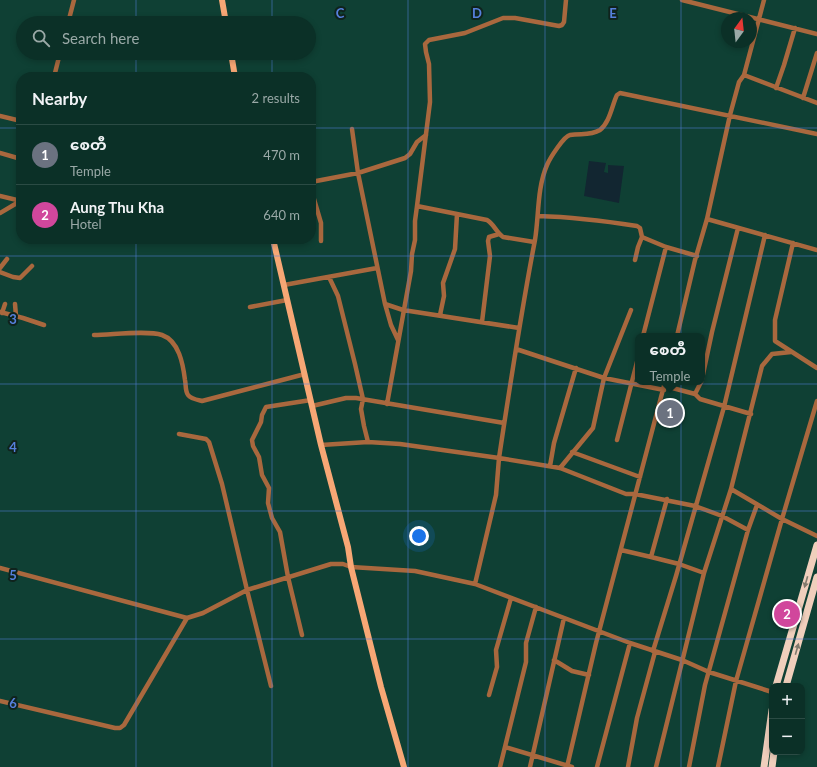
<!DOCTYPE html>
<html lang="en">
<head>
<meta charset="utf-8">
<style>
	:root { --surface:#0b3027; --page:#14382f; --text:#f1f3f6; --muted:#9aa9a7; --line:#2b4b44; --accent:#d6ab8b }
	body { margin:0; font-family:Lato,"Noto Sans Myanmar",sans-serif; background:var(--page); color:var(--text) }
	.controls { position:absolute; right:12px; bottom:12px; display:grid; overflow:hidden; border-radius:8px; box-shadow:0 2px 6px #0003 }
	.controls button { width:36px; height:36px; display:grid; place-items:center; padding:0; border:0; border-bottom:1px solid var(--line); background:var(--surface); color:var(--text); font:20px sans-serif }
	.compass { position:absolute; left:721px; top:12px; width:36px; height:36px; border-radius:50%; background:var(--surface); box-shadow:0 2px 6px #0003; rotate:15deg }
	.you { position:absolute; left:419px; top:536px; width:14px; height:14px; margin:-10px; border:3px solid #fff; border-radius:50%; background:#1a73e8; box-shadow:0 0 0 6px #1a73e833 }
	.badge { display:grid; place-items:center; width:26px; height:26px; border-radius:50%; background:var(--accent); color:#fff; font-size:13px; font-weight:700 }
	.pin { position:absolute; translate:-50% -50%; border:2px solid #fff; box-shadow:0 1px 4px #0006 }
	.popup { position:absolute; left:635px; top:333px; width:70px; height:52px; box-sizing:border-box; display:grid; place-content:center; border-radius:8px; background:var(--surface); filter:drop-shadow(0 1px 3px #0005); font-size:13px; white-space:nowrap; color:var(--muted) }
	.popup b { font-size:15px; color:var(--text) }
	.popup::after { content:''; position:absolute; left:50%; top:100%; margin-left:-8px; border:8px solid transparent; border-top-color:var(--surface) }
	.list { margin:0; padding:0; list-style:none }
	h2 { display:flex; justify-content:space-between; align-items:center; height:52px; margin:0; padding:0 16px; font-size:17px }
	h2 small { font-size:13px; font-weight:400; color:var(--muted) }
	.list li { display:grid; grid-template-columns:26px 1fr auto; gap:12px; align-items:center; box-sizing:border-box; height:60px; padding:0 16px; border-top:1px solid var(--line) }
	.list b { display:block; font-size:15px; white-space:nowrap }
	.list p { margin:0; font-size:13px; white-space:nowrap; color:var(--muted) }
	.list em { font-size:13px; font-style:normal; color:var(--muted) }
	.icon { flex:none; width:22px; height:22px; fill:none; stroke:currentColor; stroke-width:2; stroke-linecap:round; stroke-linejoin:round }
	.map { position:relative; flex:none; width:817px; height:767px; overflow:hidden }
	.search { position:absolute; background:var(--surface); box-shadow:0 2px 6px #0003; left:16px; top:16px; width:300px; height:44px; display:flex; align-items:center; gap:10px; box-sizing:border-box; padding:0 14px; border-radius:22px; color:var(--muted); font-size:15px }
	.panel { position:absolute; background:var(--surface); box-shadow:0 2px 6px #0003; left:16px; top:72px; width:300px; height:172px; border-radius:16px }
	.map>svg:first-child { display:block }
</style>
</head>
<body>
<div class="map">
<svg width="817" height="767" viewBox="0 0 817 767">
	<rect width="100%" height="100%" fill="#0f4034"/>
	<!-- water -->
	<path fill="#122631" d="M589,161L606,163L604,172L608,173V165L624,166L619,203L584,196Z"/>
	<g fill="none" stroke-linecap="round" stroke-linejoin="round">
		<!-- minor -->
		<path stroke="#a9683e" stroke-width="4.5" d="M682,0L817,34
			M68,23L74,0
			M744,75L817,103
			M54,77L60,53
			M776,88L784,65L795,28
			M803,98L817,53
			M0,116L21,121
			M352,129L358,173L385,304L403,310L519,328
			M0,153L21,159
			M311,182L358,173L405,158L410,154L417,142L426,135
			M311,189L321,223V241
			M0,196L21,201
			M417,206L430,102L429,64L426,52L425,44L429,40L465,33L503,18H515L559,26L562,25L564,22L566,0
			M0,213L17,203L21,199
			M538,216C571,217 605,221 637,226L640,228L642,237L638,247L635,260
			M707,219L817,250
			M642,237L666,247L697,256
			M793,243L775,320V341L817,368
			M0,268L7,259
			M0,272L13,277L20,278L32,266
			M329,277L338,296L355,364L363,399L361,409L364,426L368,442
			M284,285L377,268
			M15,304L16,316
			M385,304L391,325L398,340
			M250,307L287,300
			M0,312L23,318L44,325
			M2,313L5,304
			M440,315L444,296L443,283L455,249L457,214
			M482,322L490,256L488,241L489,237L499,234
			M94,335C111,335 147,330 162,335C179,341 183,364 185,380C186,384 185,391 188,395C191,399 198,400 202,401L305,374
			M643,336L666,247
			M677,336L695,260L707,219L730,115L739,82L744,75L764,0
			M516,349L604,378L664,390
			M702,379L712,332L738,228
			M665,386L695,394L700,399L751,414
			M695,394L701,382
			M387,404L411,271L412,254L415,240V221L417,206L487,220C494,224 496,232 503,237L534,242
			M312,406L346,398H356L504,423
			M179,434L206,439L209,442L222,484L247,590L271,686
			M617,440L638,358
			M321,445L368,442L400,444L499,458L496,495L475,584
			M572,452L640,477
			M550,466L554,443L576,368
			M560,468L593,428L604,378L631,310
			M731,489L782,519L817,536
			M748,530L722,516L695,506L635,494H626L560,468L499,458C510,385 521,312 535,240C539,215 537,188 547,165C550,158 564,136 570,135C581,133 590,136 600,130C610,122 612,105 617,95L620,93L817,134
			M621,550L651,557L667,499
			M651,557L679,564L704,573
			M0,568L187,618L203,613L247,590L331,564H343L351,567L415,571L475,584L630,643L682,660L709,672L772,692
			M302,635L288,577L280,532L272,518L268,503L269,488L262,475L259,457L253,446L252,440L261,422L262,415L266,407L311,400
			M653,651L676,576L724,407L765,235
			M554,660L572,671L589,675
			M489,695L497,667L496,650L511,598
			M0,701L115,728H120L124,725L187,618
			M505,747L572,767
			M500,767L526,662V643L536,607
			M530,767L564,618
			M567,767L596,643L665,382
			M597,767L630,643
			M628,767L637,718L655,652
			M656,767L704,573L731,489L762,366L772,354L791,352
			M689,767L705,685L748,530L757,505
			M718,767L736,681L782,519L817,401"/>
		<!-- major -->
		<path stroke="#f7a775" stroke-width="6" d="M222,0L226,23
			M231,53L235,77
			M273,239L321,445L348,547L351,567L381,687L404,767"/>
		<!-- highway -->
		<path stroke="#f0cfbc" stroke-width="7" d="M776,686L817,545
			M786,686L817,577
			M764,767L772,710
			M772,767L774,752"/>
	</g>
	<!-- one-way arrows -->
	<defs><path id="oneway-solid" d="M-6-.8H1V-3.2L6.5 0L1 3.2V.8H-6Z"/></defs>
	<g fill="#80796c">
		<use href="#oneway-solid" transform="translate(806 582) rotate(106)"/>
		<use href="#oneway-solid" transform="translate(797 649) rotate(-74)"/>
	</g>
	<!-- grid -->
	<path fill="none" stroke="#5680dd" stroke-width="1" stroke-opacity="0.55" d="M136,0V23M272,0V23M408,0V767M545,0V767M681,0V767M136,53V77M272,53V77M0,128H21M311,128H817M136,239V767M272,239V767M0,256H817M0,384H817M0,511H817M0,639H817"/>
	<g font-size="13" text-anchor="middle" font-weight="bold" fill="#5680dd" stroke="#0f231d" stroke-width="4" stroke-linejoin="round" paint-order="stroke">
		<text x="340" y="18">C</text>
		<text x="477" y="18">D</text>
		<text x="613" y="18">E</text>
		<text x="13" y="324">3</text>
		<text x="13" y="452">4</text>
		<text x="13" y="580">5</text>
		<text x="13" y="708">6</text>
	</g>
</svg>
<div class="controls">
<button>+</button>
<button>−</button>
</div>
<svg class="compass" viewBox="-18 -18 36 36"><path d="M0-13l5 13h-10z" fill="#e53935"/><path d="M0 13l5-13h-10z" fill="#9aa9a7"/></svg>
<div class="you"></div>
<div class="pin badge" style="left:670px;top:413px;background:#6b7280">1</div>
<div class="popup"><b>စေတီ</b>Temple</div>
<div class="pin badge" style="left:787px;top:614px;background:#d1479c">2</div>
<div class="search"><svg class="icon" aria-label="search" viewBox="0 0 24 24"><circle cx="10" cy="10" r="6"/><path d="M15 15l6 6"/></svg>Search here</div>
<section class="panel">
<h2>Nearby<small>2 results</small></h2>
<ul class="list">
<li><span class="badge" style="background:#6b7280">1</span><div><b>စေတီ</b><p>Temple</p></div><em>470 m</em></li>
<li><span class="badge" style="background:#d1479c">2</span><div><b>Aung Thu Kha</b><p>Hotel</p></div><em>640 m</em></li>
</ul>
</section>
</div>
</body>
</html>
